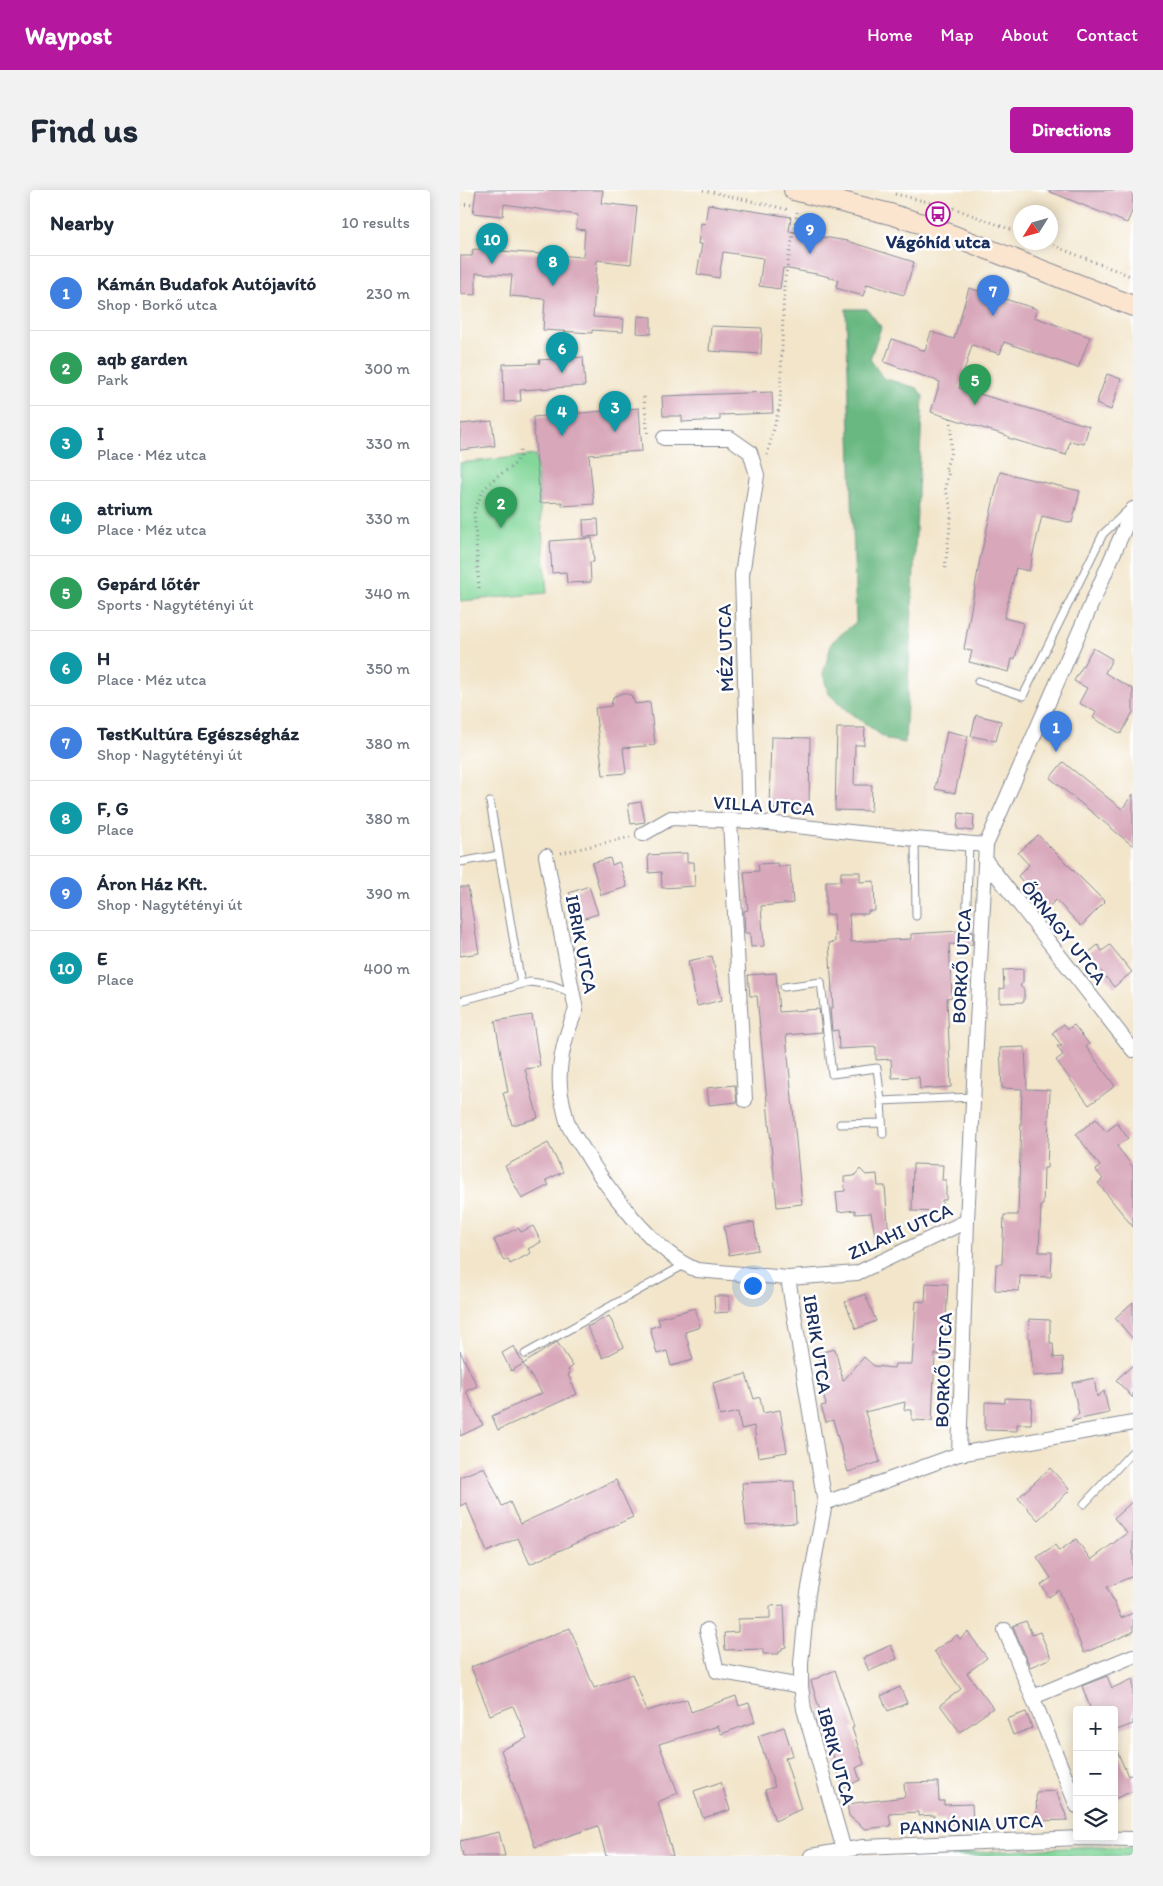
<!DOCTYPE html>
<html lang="en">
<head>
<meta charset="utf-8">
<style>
	:root { --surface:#fff; --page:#f2f2f3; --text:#1f2937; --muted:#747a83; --line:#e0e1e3; --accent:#b5179e }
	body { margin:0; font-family:Itim,sans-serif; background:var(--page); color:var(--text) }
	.controls { position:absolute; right:15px; bottom:15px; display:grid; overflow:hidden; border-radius:5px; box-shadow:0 2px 12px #0003 }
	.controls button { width:45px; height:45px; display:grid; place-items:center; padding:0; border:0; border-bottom:1px solid var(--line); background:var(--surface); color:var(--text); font:25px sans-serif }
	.compass { position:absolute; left:553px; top:15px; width:45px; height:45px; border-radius:50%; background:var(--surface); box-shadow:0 2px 12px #0003; rotate:233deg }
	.you { position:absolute; left:292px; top:1095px; width:18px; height:18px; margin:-12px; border:4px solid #fff; border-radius:50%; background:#1a73e8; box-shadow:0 0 0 8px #1a73e833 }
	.badge { display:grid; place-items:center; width:32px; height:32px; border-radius:50%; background:var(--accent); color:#fff; font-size:16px; font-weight:700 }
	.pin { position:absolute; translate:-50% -41px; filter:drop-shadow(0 1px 2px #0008) }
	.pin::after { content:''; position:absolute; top:26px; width:18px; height:15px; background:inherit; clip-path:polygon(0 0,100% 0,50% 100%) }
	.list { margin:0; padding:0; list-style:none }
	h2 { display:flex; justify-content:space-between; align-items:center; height:65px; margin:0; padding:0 20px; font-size:21px }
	h2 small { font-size:16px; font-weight:400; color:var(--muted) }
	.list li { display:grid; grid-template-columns:32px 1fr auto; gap:15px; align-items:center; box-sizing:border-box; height:75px; padding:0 20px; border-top:1px solid var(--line) }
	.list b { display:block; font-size:19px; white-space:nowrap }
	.list p { margin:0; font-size:16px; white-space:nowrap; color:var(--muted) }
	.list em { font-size:16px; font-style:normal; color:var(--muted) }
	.icon { flex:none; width:28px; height:28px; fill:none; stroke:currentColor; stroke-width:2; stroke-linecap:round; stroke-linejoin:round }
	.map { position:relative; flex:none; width:673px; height:1666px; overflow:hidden; border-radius:5px }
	header { display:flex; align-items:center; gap:30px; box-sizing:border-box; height:70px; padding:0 25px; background:var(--accent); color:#fff }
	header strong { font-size:24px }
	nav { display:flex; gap:28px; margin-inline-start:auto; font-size:18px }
	.intro { display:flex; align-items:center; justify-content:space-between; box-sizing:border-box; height:120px; padding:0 30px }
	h1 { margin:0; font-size:35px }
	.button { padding:12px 22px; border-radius:5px; background:var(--accent); color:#fff; font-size:18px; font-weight:700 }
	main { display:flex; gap:30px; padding:0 30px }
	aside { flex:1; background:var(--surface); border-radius:5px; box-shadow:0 2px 12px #0003 }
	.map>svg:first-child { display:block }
</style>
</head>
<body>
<header>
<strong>Waypost</strong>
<nav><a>Home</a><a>Map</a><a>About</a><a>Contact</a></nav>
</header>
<div class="intro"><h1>Find us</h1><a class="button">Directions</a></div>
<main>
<aside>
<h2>Nearby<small>10 results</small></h2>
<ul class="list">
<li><span class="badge" style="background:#3f7fe0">1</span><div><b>Kámán Budafok Autójavító</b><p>Shop · Borkő utca</p></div><em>230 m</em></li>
<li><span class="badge" style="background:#2e9e5b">2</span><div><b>aqb garden</b><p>Park</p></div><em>300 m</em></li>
<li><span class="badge" style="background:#0f9aa8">3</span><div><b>I</b><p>Place · Méz utca</p></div><em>330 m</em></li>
<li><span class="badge" style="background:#0f9aa8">4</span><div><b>atrium</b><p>Place · Méz utca</p></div><em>330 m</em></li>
<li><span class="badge" style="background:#2e9e5b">5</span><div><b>Gepárd lőtér</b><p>Sports · Nagytétényi út</p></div><em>340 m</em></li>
<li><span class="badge" style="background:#0f9aa8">6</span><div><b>H</b><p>Place · Méz utca</p></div><em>350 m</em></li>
<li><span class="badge" style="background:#3f7fe0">7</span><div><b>TestKultúra Egészségház</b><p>Shop · Nagytétényi út</p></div><em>380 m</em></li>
<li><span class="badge" style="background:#0f9aa8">8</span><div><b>F, G</b><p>Place</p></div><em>380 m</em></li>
<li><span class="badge" style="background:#3f7fe0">9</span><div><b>Áron Ház Kft.</b><p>Shop · Nagytétényi út</p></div><em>390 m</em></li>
<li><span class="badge" style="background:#0f9aa8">10</span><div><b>E</b><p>Place</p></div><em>400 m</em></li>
</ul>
</aside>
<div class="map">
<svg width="673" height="1666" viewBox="0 0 673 1666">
	<rect width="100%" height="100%" fill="#fff"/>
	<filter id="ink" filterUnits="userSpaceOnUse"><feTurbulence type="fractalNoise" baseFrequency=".02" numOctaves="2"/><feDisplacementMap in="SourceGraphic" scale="10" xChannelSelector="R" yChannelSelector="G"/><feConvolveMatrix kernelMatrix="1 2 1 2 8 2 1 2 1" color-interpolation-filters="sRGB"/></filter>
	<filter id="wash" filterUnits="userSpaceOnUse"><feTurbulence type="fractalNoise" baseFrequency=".0096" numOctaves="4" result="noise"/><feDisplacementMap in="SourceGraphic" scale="20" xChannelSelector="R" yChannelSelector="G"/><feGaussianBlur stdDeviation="1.12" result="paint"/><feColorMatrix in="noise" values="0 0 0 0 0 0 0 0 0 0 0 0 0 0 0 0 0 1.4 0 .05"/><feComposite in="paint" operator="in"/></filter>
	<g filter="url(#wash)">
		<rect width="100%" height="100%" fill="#f2e5ca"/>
		<!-- green -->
		<path fill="#82d799" stroke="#4e837c" d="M76,265L87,403L0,411V273Z
			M639,1656L673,1658V1666H453Z"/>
		<!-- forest -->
		<path fill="#69b881" stroke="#427470" d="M386,119H407L421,137L410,169L423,188L457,198L463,206L445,553L428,550L386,520L368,503L363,484L372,452L396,432Z"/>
		<g id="blocks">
			<!-- building -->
			<path fill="#d8a7ba" d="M16,0H143L141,13L177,17L171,74L137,70L133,127L164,129L163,142L132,140V143L83,140L85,109L50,106L52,85L16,83V105L0,104V66H12L13,59L123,67L125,40L116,39L118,25L44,14L43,26L13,23Z
				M586,0H673V19L667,33Z
				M248,14L331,27L329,41L387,51L454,72L444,105L407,94L403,106L376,98L378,90L362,85L323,78L320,99L299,96L303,68L263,62L259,88L237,84L242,54H238L241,33L245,34Z
				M509,98L577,119L574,127L630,147L618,178L544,152L540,164L512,155L499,198L629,236L624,254L610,251L606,265L548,248V246L471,222L480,192L424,172L432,149L465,161L471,142L494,149Z
				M178,126L191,127V144L177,143Z
				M251,136L302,138L301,164L249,161Z
				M123,167L125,196L60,200L61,211L44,212L43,174L80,173L79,170Z
				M647,184L661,189L651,220L636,214Z
				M312,202L313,223L260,225V230L222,232V226H203L202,206Z
				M179,218L182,261L129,265L134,314L102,316V312L80,313L73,227Z
				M32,231L35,256L0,260V234Z
				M540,282L620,301L612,333L582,326L569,381L556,378L544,428L563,433L555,469H552L549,482L509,472L512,461L504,459L520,369Z
				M138,329L139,346L124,347L123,330Z
				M132,348L134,372H130L131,392L107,393L106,382L92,383L90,351Z
				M633,458L652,469L645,483L673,499V522L661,544L633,528L636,522L619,513L627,498L614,491Z
				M162,503L171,505L175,514L190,512L195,555L163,558L166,583L143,585L135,518L151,516L153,507Z
				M516,525L541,531L536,551L511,546Z
				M377,538H405L404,555H395L394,595H412L411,621L375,620Z
				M487,541L508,546L495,603L475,599Z
				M311,547L350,548L349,621L309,619Z
				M603,572L662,619L673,604V656L590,588Z
				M181,612L185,632L171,634L168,614Z
				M499,623L514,625L513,641L497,639Z
				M578,645L645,712L621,736L596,710L585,720L558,686L569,675L558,663Z
				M227,663V672H234L235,696L202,698L201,682L189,683L188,665Z
				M150,668L152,675L159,672L167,697L141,705L132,673Z
				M317,673L318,677L330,676L333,713L301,716L304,756L291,757L290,743H285L284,721L288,720L284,682L299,681L298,674Z
				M381,682H400V692L414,691L415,721H408V724H389L391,752L451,749V744L498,741H501L503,745L506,746L513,741L512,755L489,754L492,807L487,808L491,897L460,899L459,887L432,888L431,869L416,870V857L379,859L378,840L372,841L370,818H373L369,753L375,752L374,724L366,725V691H381Z
				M129,696L138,724L118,730L109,703Z
				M0,697H8L19,763L0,766Z
				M638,755L642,761L650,755L672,782L654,797L627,764Z
				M252,766L262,810L237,816L228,771Z
				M563,779V792L560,796L564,800V812L540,813V799L544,798L543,780Z
				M316,783L319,822L359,819L362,842L326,845L342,1014L317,1017L297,806H290L288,785Z
				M72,825L80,877L65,879L78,928L52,935L43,903L48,902L35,831Z
				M604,834L608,839L614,835L629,854L626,857L655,896L629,915L596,870L603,865L597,856H602L592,843Z
				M565,857L567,899L590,900L587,978H584L583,1015H581L579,1062H592L591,1087L560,1086L559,1101L535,1100L536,1074H542L544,1025H558L562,899L542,898L540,858Z
				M275,895L277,912L249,915L247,898Z
				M636,929L646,942L657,933L668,948L657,956L673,977V1037L638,993L643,989L636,980L640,976L616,944Z
				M88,953L103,982L86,990L89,995L62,1009L45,976Z
				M453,974L483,975L482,990H486V1010H482V1022L452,1021Z
				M400,979L406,985L417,984L418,996H425L429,1047L416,1051L411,1023L395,1024V1020L378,1022L376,1002L385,1001L384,987L394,986Z
				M294,1032L298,1060L269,1065L264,1037Z
				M73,1036L81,1052L68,1059L71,1063L50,1074L48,1069L44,1071L34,1050L58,1038L61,1042Z
				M466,1093L488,1094L485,1145H487L486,1165L475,1164L472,1231L452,1230V1220H444L445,1212L405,1222L420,1272L388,1282L373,1230L366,1232L361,1216L366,1215L360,1191L365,1190L358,1163L375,1159L383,1191L404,1167L414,1176L434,1178L435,1174H452L456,1111L465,1112Z
				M405,1104L416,1131L396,1139L385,1112Z
				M254,1106H269V1122L255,1123Z
				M673,1112V1149L655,1128Z
				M235,1118L240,1137L225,1142L233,1170L211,1176L207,1161L197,1164L190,1138L200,1135L198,1128Z
				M149,1126L164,1157L143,1168L127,1137Z
				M569,1129L590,1130V1153H593L594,1168L603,1167L604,1184L573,1186L570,1148H568Z
				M97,1152L113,1176L108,1180L110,1184L108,1185L117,1204L38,1240L32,1226L82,1203L63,1174Z
				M54,1156L63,1174L51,1181L42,1163Z
				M0,1161L17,1196L6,1201L23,1235L0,1246Z
				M673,1175V1208L656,1190Z
				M286,1184L294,1209L300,1207L303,1223L320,1220L327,1262L298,1267L294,1236L281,1239L278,1222L260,1226L253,1193Z
				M634,1188L637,1207L644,1201L649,1223L611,1231L619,1224L612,1193Z
				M545,1208L572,1209L571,1234H557V1241L525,1240V1212L545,1213Z
				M24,1277L42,1316L50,1312L60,1334L156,1290L173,1327L70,1374L58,1348L27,1362L6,1313L0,1316V1287Z
				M590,1278L610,1300L578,1330L558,1308Z
				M334,1291L336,1333L286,1336L282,1293Z
				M673,1311V1386L647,1397L661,1428L673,1423V1442L624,1463L599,1400L589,1407L581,1395L591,1388L577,1367L595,1355L599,1361L616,1349L631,1370L667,1343L654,1328Z
				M324,1415L326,1457L322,1458V1460L319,1461V1464H303V1459L265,1460L264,1443L278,1442V1429L310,1428V1416Z
				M566,1431L572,1445L580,1442L591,1468L570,1477L553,1436Z
				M110,1438L134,1498L172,1484L187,1521L227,1509L231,1522L276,1506L279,1516L289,1513L295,1532L261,1544L258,1536L199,1554L218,1603L198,1612L213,1666H146L138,1636L75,1657L41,1560L67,1548L53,1516L30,1525L11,1477Z
				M508,1442L527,1468L507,1483L533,1518L500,1542L480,1515L501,1499L474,1461L497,1445L500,1449Z
				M431,1455L437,1469L409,1481L403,1468Z
				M375,1480L394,1537L392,1538L404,1574L396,1578L400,1590L383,1598L351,1491Z
				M647,1486L652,1498L673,1489V1534L654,1541V1520H631L622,1496Z
				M440,1497L447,1513L428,1521L421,1506Z
				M566,1522L572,1538L553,1545L547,1529Z
				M324,1537L333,1565L325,1568L341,1619L315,1631L305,1600L315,1597L298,1546Z
				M654,1554L668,1586L673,1584V1601L654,1609Z
				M261,1592L270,1620L243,1628L234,1601Z
				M478,1592L479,1611H484V1615L512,1614L513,1633L485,1634V1629L474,1630V1625L458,1626V1622L429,1624L431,1636L405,1639L389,1626L387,1614L445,1607L444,1593Z
				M596,1601L608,1630L577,1631L576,1602Z
				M39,1642L45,1666H3L0,1651Z"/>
		</g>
	</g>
	<g filter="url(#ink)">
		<use href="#blocks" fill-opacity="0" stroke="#868a94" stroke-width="1"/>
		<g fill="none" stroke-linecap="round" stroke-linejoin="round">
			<!-- lane casing -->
			<g stroke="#868a94" stroke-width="9">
				<path id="lane" d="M518,491L563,506L643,344L669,319
					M30,612L61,794
					M455,649L456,726
					M0,672L39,665
					M506,741L509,653
					M324,797L361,792L372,884L417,878L421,911
					M0,811L70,792L92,795L112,803
					M380,934L422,933
					M423,944L421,911L513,907
					M65,1164L224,1075
					M624,1314L673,1261"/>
			</g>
			<!-- street casing -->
			<g stroke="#868a94" stroke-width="16">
				<path id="street" d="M204,248H270L290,262L297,285L282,385L289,631
					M270,631L285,910
					M183,644L211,628L289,631L455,649L526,655
					M86,666L116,820C105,846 96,876 101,905C103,914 105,925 108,934C111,942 117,950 122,957C144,995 195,1064 237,1080L328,1088L397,1083L507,1031
					M525,670L673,860
					M328,1088L365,1313L348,1403L341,1473V1496L344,1519L384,1660
					M499,1264L507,1031L526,655L673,319
					M365,1313L499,1264L673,1233
					M247,1440L257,1481L341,1496
					M545,1440L617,1616
					M573,1507L673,1466
					M351,1666L403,1657L620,1648L673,1649"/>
			</g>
			<!-- secondary casing -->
			<g stroke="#868a94" stroke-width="22">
				<path id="secondary" d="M334,0L430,24L466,35L673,116"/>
			</g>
			<!-- path -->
			<path stroke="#868a94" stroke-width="3" stroke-dasharray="1 4" stroke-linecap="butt" d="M243,0L330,20
				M435,4L493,18L560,43
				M0,14L14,15
				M584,52L673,87
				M184,207L188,247
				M307,265L320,215L324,95L337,22
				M485,378L492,321L485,297L489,282L485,281L491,262V228
				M19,398L14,321L24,299L36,287L53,276L60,266V260
				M101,663L170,647"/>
			<!-- lane -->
			<use href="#lane" stroke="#fff" stroke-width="7"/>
			<!-- street -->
			<use href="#street" stroke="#fff" stroke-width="14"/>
			<!-- secondary -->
			<use href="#secondary" stroke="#fce5cf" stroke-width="20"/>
		</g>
	</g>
	<!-- icons -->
	<defs>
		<g id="bus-ring" transform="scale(1.25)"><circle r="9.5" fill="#fff" stroke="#b5179e" stroke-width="1.5"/><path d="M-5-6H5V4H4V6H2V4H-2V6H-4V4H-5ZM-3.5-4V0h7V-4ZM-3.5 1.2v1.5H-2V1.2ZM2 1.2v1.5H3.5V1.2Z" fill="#b5179e"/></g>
	</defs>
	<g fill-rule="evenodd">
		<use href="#bus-ring" x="478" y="24"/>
	</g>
	<g text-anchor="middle" stroke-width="5" stroke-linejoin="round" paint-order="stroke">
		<!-- poi labels -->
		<g font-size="19" font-weight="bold" fill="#1b2f5e" stroke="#fff">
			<text x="478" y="58">Vágóhíd utca</text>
		</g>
		<!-- street labels -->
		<g font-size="19" fill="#1b2f5e" stroke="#fff">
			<text transform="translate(265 458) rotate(-92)" y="7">MÉZ UTCA</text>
			<text transform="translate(304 615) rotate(4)" y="7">VILLA UTCA</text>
			<text transform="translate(604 742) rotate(52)" y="7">ŐRNAGY UTCA</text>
			<text transform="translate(122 754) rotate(79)" y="7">IBRIK UTCA</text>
			<text transform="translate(501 776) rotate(-87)" y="7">BORKŐ UTCA</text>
			<text transform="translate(440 1041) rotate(-24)" y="7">ZILAHI UTCA</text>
			<text transform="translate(358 1154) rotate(81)" y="7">IBRIK UTCA</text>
			<text transform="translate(483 1180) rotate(-88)" y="7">BORKŐ UTCA</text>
			<text transform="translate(377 1566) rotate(75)" y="7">IBRIK UTCA</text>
			<text transform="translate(511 1634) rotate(-3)" y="7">PANNÓNIA UTCA</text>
		</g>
	</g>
</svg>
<div class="controls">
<button>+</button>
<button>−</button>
<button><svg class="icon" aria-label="layers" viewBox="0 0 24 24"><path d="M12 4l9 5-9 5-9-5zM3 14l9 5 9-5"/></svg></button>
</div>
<svg class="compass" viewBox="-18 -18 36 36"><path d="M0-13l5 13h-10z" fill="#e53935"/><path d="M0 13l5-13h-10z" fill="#747a83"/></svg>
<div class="you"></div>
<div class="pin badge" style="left:596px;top:562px;background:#3f7fe0">1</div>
<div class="pin badge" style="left:41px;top:338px;background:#2e9e5b">2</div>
<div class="pin badge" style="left:155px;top:242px;background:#0f9aa8">3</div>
<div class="pin badge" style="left:102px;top:246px;background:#0f9aa8">4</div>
<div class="pin badge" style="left:515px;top:215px;background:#2e9e5b">5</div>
<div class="pin badge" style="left:102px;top:183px;background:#0f9aa8">6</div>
<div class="pin badge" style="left:533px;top:126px;background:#3f7fe0">7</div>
<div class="pin badge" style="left:93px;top:96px;background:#0f9aa8">8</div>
<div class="pin badge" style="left:350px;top:64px;background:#3f7fe0">9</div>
<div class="pin badge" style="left:32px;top:74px;background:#0f9aa8">10</div>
</div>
</main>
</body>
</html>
